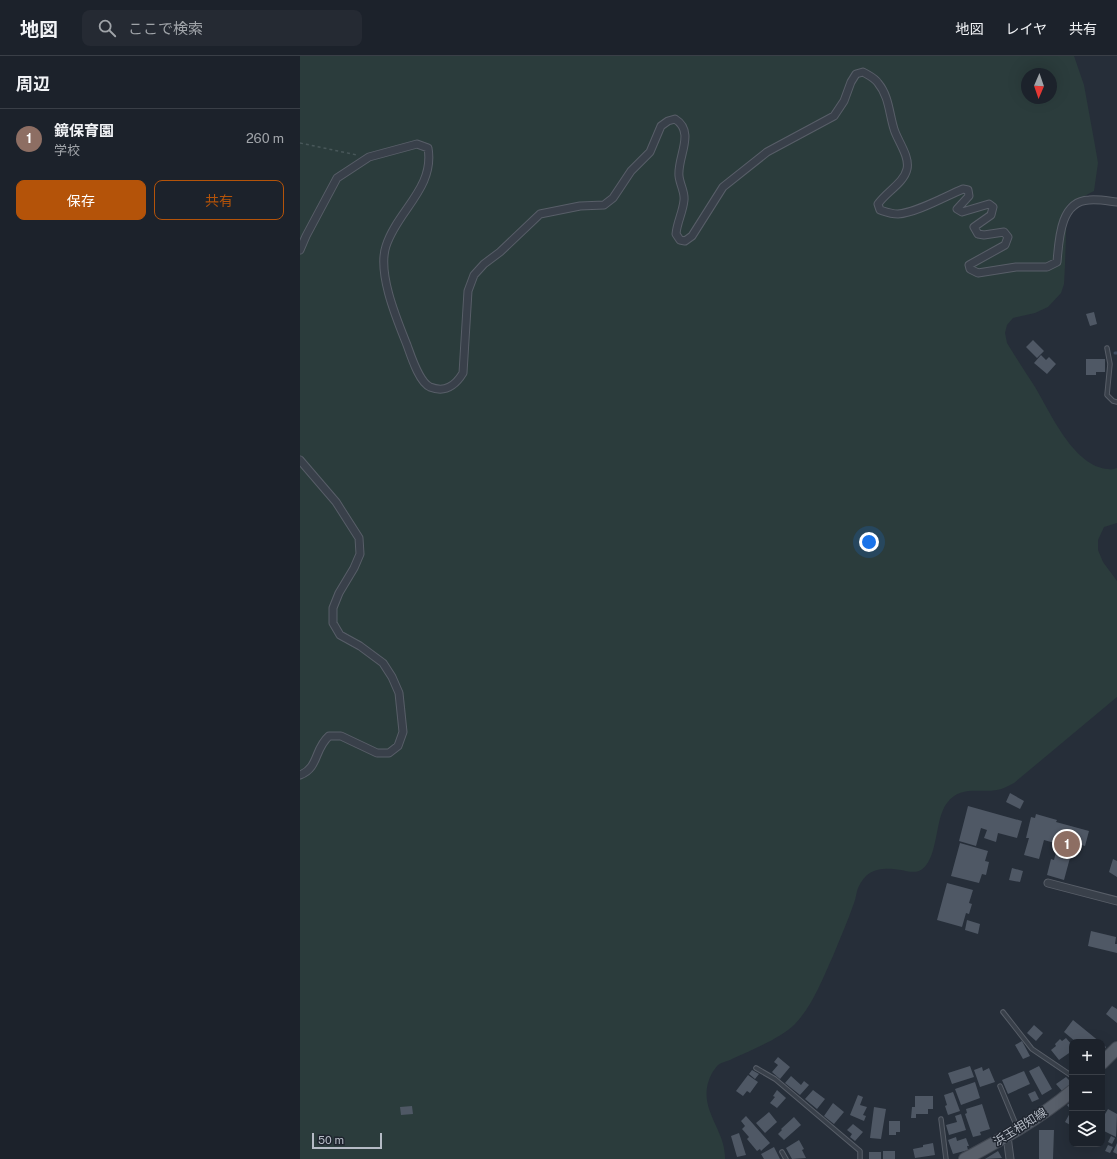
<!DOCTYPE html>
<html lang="ja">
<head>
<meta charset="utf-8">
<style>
	:root { --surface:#1c222b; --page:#252a33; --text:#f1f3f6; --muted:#a0a4a9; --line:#3a3f47; --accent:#b45309 }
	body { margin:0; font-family:"Public Sans","Noto Sans JP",sans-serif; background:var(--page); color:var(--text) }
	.controls { position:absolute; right:12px; bottom:12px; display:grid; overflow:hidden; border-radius:8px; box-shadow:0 4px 16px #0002 }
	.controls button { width:36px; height:36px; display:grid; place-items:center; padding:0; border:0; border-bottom:1px solid var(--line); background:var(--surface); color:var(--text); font:20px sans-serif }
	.compass { position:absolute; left:721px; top:12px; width:36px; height:36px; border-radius:50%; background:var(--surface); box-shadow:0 4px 16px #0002; rotate:182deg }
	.scale { position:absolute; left:12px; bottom:10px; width:70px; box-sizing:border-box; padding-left:4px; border:2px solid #b5bbc5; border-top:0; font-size:11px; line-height:14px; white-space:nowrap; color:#b5bbc5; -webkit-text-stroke:3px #1f252f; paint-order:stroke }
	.you { position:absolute; left:569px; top:486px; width:14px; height:14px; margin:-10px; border:3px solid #fff; border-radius:50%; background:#1a73e8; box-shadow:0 0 0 6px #1a73e833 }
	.badge { display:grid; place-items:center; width:26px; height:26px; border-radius:50%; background:var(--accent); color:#fff; font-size:13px; font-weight:700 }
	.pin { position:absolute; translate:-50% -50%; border:2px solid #fff; box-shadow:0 1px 4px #0006 }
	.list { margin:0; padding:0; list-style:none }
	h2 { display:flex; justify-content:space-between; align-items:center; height:52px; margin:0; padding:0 16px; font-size:17px }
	h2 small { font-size:13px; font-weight:400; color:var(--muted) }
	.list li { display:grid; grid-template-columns:26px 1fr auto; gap:12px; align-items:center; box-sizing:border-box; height:60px; padding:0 16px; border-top:1px solid var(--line) }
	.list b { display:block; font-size:15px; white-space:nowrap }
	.list p { margin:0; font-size:13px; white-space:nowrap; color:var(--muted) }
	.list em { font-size:13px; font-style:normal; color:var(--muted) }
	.actions { display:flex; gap:8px; padding:12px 16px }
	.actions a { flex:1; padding:9px 0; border:1px solid var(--accent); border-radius:8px; text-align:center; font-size:14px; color:var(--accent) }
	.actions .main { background:var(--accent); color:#fff }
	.icon { flex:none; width:22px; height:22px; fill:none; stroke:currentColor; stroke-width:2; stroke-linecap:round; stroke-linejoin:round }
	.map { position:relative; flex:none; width:817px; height:1103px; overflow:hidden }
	header { display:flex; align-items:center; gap:24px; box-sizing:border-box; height:56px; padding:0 20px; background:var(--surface); border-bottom:1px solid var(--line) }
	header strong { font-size:19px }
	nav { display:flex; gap:22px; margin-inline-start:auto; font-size:14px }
	.search { width:280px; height:36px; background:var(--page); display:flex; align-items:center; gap:10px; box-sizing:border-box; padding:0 14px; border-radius:8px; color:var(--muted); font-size:15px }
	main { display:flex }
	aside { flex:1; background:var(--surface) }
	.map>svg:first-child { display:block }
</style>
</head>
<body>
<header>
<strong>地図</strong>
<div class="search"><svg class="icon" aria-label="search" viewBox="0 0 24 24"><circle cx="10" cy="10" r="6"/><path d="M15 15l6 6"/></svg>ここで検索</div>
<nav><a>地図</a><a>レイヤ</a><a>共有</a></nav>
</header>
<main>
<aside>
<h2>周辺<small></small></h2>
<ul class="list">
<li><span class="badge" style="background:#8d6e63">1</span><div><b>鏡保育園</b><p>学校</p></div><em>260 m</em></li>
</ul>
<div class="actions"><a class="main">保存</a><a>共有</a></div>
</aside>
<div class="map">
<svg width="817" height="1103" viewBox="0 0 817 1103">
	<rect width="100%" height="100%" fill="#262e39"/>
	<!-- green -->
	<path fill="#2b3c3c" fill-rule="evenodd" d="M0,0H774L784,29L794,84L798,107L794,135L767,149L765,209L764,228L761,237L748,251L735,257L713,262L707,269L705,277L707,287C716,302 726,317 735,331C750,356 774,411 808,413C811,414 814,413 817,412V467L804,471L798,484V494L803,506L817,525V641L714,727C708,730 703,733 697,734C679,737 660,729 647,747C634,763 639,806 619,815C613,817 606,815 601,814C581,811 567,812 558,832C556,837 556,842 554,847C548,865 540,882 533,900C522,924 513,949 495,968C481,982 452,994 434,1002C429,1005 422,1006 418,1009C416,1011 414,1014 412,1017C394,1051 426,1072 425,1103H0ZM727,18H751V42H727Z"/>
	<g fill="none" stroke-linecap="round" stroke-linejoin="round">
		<!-- stream -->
		<path stroke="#3e4c60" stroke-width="3" d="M815,297H817"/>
	</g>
	<!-- building -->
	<path fill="#4f5865" d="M794,256L797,268L790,270L786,258Z
		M733,284L744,295L737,302L726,291Z
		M741,299L746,304L749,301L756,308L747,318L734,307Z
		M786,303H805V316H796V319H786Z
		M710,737L724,745L720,753L706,746Z
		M668,750L722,765L717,782L698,777L696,786L684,782L687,774L681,772L676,790L659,785Z
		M736,758L757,764L756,766L789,775L785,790L774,787L764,824L747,819L751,803L754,804L758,788L744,784L739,803L724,799L729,782H726L731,761L735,762Z
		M660,787L688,795L685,805L689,806L686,819L682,818L679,827L651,820Z
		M813,803L817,805V821L809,816Z
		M712,812L723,815L720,826L709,824Z
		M647,827L673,834L669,847L672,848L669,858L666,857L662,871L637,864Z
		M667,864L680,868L678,878L665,874Z
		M791,875L816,881L815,888H817V897L788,890Z
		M812,950L817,953V967L806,958Z
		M773,964L800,986H776L764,976Z
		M734,969L743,977L736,985L727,977Z
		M766,982L772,989V995L759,1004L751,994L756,990L755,988L760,983L762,985Z
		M722,985L730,1000L723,1003L715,989Z
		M802,988L806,991L802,997Z
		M478,1001L490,1011L480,1023L472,1016L478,1009L474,1006Z
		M670,1010L674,1021L652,1028L648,1017Z
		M739,1010L752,1033L742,1039L729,1015Z
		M682,1011L683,1015L689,1012L695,1026L680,1031L674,1014Z
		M452,1014L459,1018L455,1023L449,1018Z
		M724,1015L730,1028L708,1038L702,1024Z
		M448,1019L458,1026L450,1037L447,1035L443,1040L436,1035Z
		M491,1020L501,1029L504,1025L509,1029L500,1039L485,1027Z
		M766,1021L772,1027L762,1035L756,1028Z
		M675,1026L680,1042L661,1049L655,1033Z
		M477,1034L486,1042L477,1052L470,1047L475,1041L473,1040Z
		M513,1034L525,1043L517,1053L505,1043Z
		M735,1035L739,1043L732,1046L728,1038Z
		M653,1036L660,1055L648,1059L645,1050L647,1049L644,1039Z
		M558,1039L563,1041L560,1049L567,1051L563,1059L566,1060L564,1065L550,1059Z
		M615,1040H633V1053H628V1058H616V1062H611L612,1051H615Z
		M772,1045V1055L767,1049Z
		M533,1047L544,1056L534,1068L524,1060Z
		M682,1048L690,1073L680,1076L681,1079L673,1081L665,1058L667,1057L666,1053Z
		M112,1050L113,1058L101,1059L100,1051Z
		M574,1051L586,1053L581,1083L570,1082Z
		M808,1053L817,1058L816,1081L802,1074V1063Z
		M469,1056L477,1066L465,1077L456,1067Z
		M770,1057L772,1059V1070L765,1066Z
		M661,1058L666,1074L649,1079L646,1069L657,1066L655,1060Z
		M446,1060L470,1087L461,1095L460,1093L457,1095L447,1083L449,1081L442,1073L445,1070L441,1065Z
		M494,1061L501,1069L484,1084L478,1078L482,1074L481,1073Z
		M589,1065H600V1076H596V1079H589Z
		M553,1068L563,1076L555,1085L550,1081L552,1078L547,1074Z
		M739,1074H754L753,1103H739Z
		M439,1077L446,1099L437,1101L431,1080Z
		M811,1080L815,1082L812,1088L808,1086Z
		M656,1081L657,1085L666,1082L669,1090H667L668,1094L653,1098L648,1084Z
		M499,1084L504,1093L502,1094L506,1102L492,1103L486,1092Z
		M633,1087L635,1099L615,1102L613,1093L623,1091V1089Z
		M817,1087V1098L813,1096Z
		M808,1089L813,1091L810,1097L805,1095Z
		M474,1091L480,1103H464L461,1098Z
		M583,1095H595V1103H583Z
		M698,1095L702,1102L685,1103Z
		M569,1096H581V1103H569Z"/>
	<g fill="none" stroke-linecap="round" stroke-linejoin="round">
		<!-- service casing -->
		<g stroke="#585e68" stroke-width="5.5">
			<path id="service" d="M807,292L810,308L807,339L813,345L817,346
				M703,956L732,993L772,1020
				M456,1012L475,1023L560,1095V1103
				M700,1030L717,1071
				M641,1063L646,1103
				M482,1096L486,1103"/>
		</g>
		<!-- minor casing -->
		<g stroke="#585e68" stroke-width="9">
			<path id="minor" d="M0,194L6,180L37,122L69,101L117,88L128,92C135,132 97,155 86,190C77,217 97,264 107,289C111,300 119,326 130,331C145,337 155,330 163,317L168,235L174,219L184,208L200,196L240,158L280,150L304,149L313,142L331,115L350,96L361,70L368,65L375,63C396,76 377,101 379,120C380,129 385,136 384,144C383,156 377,166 376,178L380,184L385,185L392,180L423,131L467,96L534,60L544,45L551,26L556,18L563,16C568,19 575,22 578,27C589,40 589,57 594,73C597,84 610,100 607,113C604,127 586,136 578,148L580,154C586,156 591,158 598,158C616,157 646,140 663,133L668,134L669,140L657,153L662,156L689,148L693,151L691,159L674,171L678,178L684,179L704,176L708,181L705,189L669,209L670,213L678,217L716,211H747L757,206C759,184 760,145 789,144C798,143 808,145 817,146
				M0,404L36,446L59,482L60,498L54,512L39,537L33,552V567L40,579L60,590L83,607L92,621L99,637L103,676L98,690L89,697H77L41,680H29C14,693 19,712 0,719
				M748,827L817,845
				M707,1080L710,1103"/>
		</g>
		<!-- primary casing -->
		<g stroke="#434953" stroke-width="14">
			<path id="primary" d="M802,1007L817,992
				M665,1103C702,1083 739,1063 772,1035"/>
		</g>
		<!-- path -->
		<path stroke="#485759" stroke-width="1.5" stroke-dasharray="3 3" stroke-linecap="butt" d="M0,87L57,99"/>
		<!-- service -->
		<use href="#service" stroke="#39404a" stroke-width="3.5"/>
		<!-- minor -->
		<use href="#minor" stroke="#39404a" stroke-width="7"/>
		<!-- primary -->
		<use href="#primary" stroke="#585f6a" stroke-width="12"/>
	</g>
	<g text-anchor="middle" stroke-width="3" stroke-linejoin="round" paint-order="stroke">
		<!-- street labels -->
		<g font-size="12" fill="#b5bbc5" stroke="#1f252f">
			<text transform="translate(720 1071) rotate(-32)" y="4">浜玉相知線</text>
		</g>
	</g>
</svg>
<div class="controls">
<button>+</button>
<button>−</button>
<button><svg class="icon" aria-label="layers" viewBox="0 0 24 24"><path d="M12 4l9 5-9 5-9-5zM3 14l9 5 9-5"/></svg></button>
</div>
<svg class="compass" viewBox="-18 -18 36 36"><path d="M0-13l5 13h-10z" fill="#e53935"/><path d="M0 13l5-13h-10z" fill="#a0a4a9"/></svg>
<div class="scale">50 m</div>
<div class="you"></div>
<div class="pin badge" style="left:767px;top:788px;background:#8d6e63">1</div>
</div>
</main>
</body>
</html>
